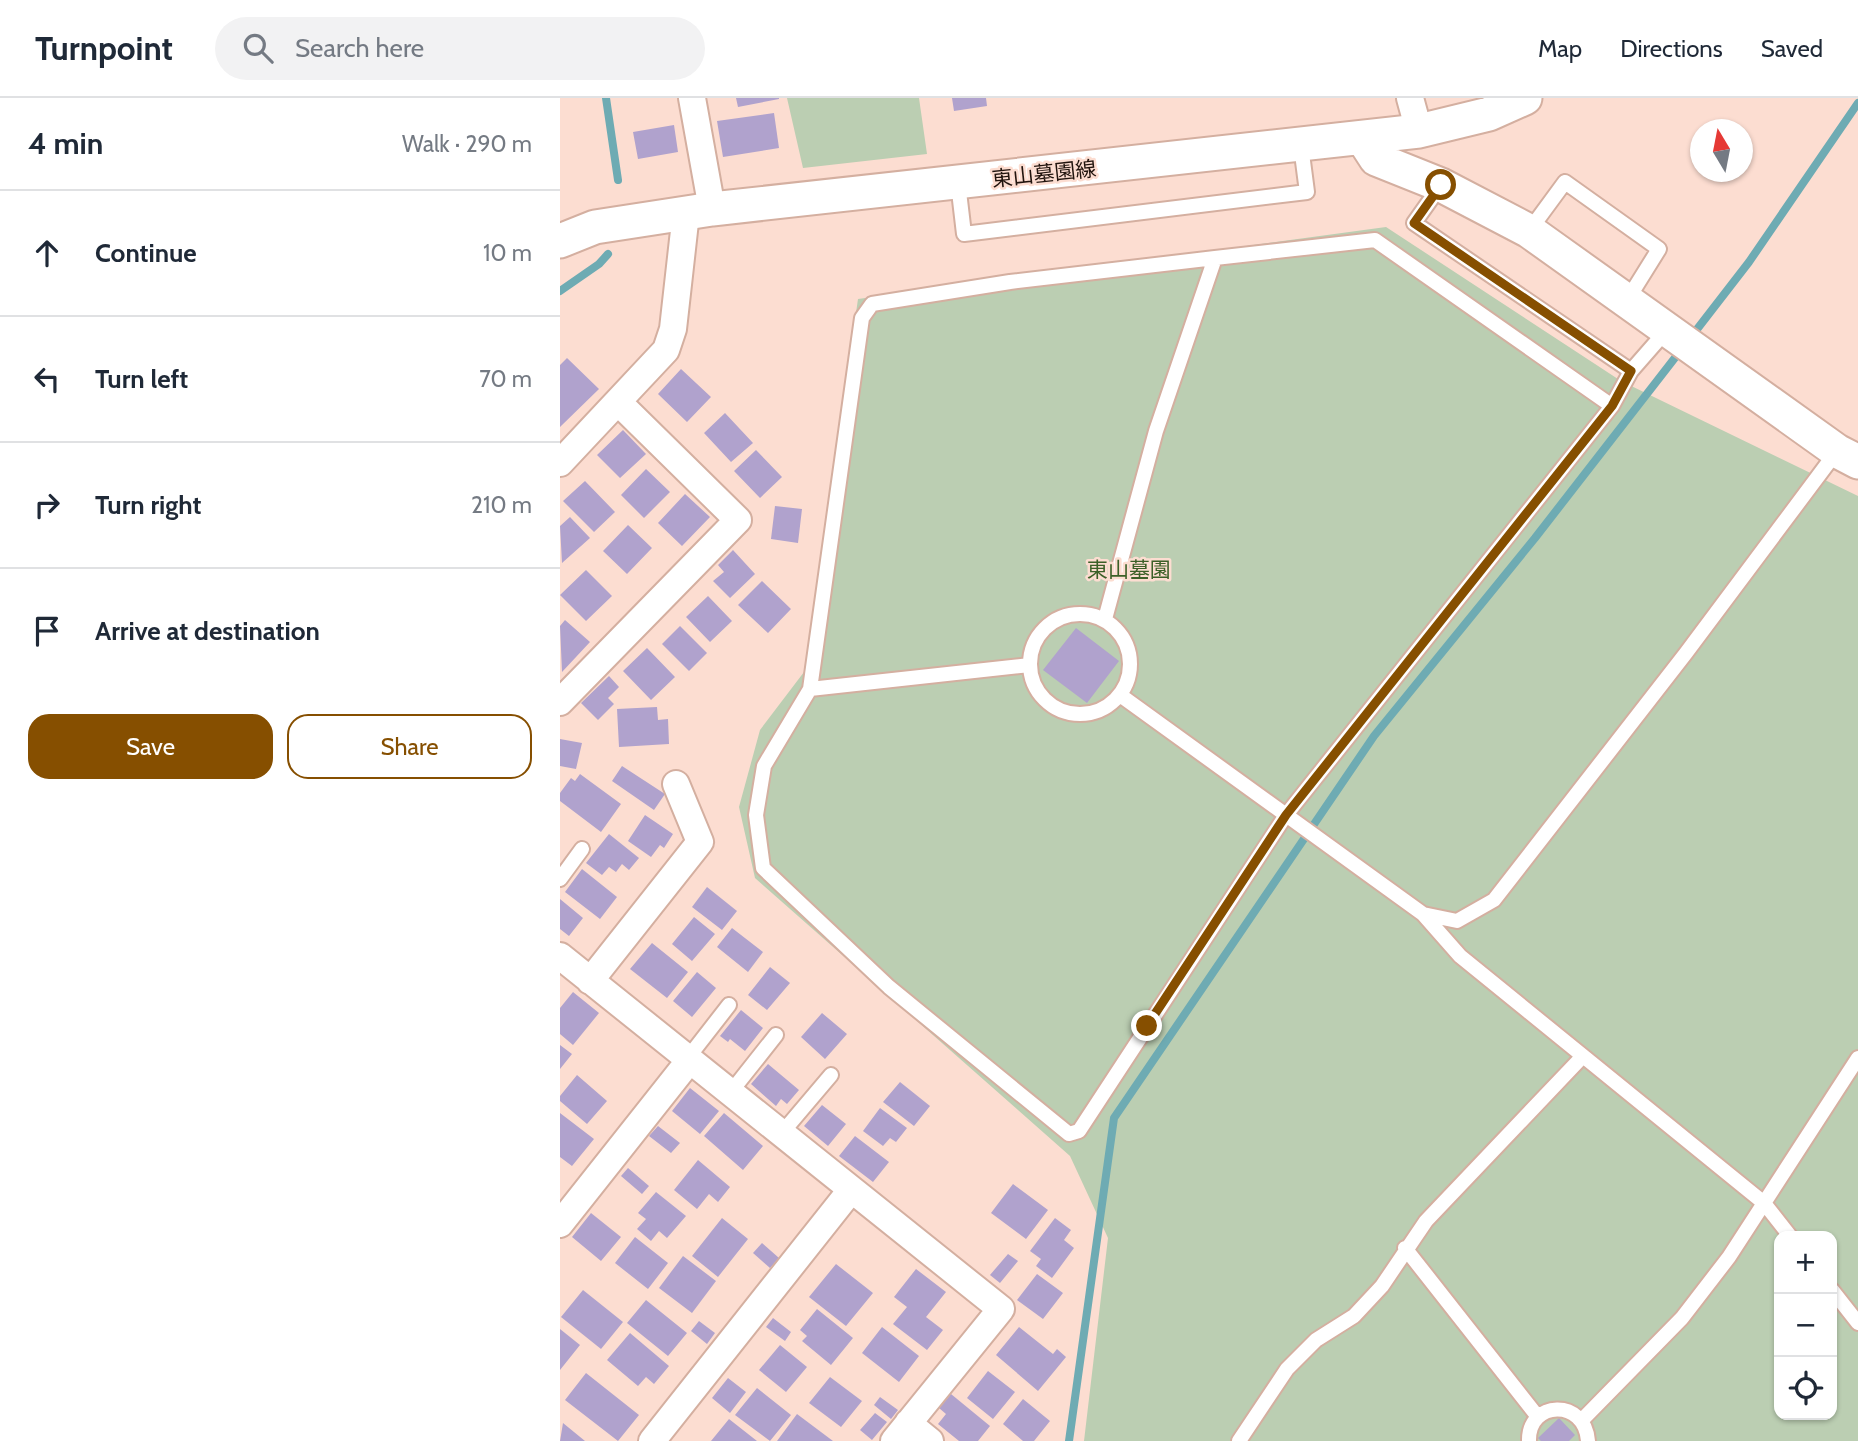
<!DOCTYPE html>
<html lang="en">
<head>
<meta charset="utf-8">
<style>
	:root { --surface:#fff; --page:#f2f2f3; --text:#1f2937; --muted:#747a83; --line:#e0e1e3; --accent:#864f00 }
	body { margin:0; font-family:Cabin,"Noto Sans JP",sans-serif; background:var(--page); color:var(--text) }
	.controls { position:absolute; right:21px; bottom:21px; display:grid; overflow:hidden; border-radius:14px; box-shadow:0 2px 5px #0004 }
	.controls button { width:63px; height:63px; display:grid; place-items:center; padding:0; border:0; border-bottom:2px solid var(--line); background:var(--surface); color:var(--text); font:35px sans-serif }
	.compass { position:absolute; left:1130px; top:21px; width:63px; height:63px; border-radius:50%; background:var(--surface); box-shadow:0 2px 5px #0004; rotate:350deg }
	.stop { position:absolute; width:21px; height:21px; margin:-16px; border:5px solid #864f00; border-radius:50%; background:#fff }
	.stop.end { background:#864f00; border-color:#fff; box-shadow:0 2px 7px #0008 }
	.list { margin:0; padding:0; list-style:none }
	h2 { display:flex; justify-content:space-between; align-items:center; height:91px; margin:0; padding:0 28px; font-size:30px }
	h2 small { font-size:23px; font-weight:400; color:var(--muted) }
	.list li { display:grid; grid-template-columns:46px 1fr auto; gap:21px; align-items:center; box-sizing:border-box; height:126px; padding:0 28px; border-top:2px solid var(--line) }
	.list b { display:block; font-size:26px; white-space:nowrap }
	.list em { font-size:23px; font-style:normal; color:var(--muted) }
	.actions { display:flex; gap:14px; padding:21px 28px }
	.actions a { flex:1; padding:16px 0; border:2px solid var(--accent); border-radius:21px; text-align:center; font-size:24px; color:var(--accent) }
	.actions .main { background:var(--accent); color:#fff }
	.icon { flex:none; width:38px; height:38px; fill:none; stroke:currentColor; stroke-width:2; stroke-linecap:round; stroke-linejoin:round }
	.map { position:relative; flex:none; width:1298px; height:1343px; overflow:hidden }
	header { display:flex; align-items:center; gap:42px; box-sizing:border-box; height:98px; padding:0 35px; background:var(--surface); border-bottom:2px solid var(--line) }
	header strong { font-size:33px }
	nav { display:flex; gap:38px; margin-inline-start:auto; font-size:24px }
	.search { width:490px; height:63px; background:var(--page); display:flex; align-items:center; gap:18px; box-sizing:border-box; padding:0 24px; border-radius:38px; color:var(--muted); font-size:26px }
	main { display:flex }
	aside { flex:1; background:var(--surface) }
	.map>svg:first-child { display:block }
</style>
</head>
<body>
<header>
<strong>Turnpoint</strong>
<div class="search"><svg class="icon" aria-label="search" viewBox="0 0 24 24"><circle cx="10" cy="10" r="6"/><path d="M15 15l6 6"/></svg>Search here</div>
<nav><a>Map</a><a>Directions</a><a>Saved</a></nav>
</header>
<main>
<aside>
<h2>4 min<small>Walk · 290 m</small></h2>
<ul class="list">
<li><svg class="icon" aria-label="ahead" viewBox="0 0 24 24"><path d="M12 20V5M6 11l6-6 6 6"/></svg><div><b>Continue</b></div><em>10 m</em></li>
<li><svg class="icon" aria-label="left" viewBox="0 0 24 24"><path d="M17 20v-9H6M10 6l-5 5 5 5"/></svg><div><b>Turn left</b></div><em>70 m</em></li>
<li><svg class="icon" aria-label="right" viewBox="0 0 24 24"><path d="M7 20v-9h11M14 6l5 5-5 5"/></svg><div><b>Turn right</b></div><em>210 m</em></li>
<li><svg class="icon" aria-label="arrive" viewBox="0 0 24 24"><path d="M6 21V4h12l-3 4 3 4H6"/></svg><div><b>Arrive at destination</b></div></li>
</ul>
<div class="actions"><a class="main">Save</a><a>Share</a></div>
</aside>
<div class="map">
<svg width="1298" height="1343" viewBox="0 0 1298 1343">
	<rect width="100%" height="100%" fill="#fcddd1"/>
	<!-- green -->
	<path fill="#bbceb2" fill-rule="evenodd" d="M227,0H359L367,56L243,70Z
		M826,129L1061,283L1298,398V1343H524L548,1140L510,1058L195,780L179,709L200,632L244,574L298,201ZM1219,1138H1272V1317H1219Z"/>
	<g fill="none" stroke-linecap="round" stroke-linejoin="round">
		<!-- stream -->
		<path stroke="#6eabb3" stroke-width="8" d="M46,0L58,82
			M0,193L39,166L48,156
			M1131,239L1189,164L1298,5
			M509,1343L554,1020L814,638L975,440L1121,252"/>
	</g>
	<!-- building -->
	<path fill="#b0a2cd" d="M176,0H219V1L178,9Z
		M392,0H426L427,8L394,13Z
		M214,15L219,50L163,59L157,23Z
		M114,27L118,54L78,61L73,34Z
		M7,260L39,291L0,329V267Z
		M121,271L151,299L127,324L98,296Z
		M165,315L193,345L171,364L144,335Z
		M63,332L86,356L60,380L37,357Z
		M196,352L222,379L200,400L174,373Z
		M86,371L110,394L84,420L61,397Z
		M25,383L55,414L34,434L3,403Z
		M125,396L150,419L122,448L98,425Z
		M215,408L242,411L238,445L211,441Z
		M10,419L30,440L2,465L0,428Z
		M68,427L92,450L67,476L43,453Z
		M173,452L195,476L170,500L153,483L164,474L158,467Z
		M26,472L52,498L26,523L0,497Z
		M202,483L231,511L208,535L178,507Z
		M148,498L172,523L150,544L126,519Z
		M5,522L30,544L2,574L0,528Z
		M120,528L147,555L129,573L102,546Z
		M516,530L559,563L527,605L483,572Z
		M87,550L115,579L91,602L63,573Z
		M49,578L59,589L48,600L54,606L38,622L21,605Z
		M97,609L98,622L108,621L109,646L59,649L57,611Z
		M0,641L22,645L16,671L0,668Z
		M62,668L105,696L94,712L52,683Z
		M20,676L61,706L41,734L0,703V695L11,680L15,683Z
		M85,717L113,736L104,750L100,747L91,759L68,743Z
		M49,736L79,760L69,772L62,766L56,774L49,769L42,777L26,765Z
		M22,771L57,799L40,821L5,794Z
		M147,789L177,813L162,832L132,809Z
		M0,801L23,820L9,838L0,831Z
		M134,819L155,836L132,863L112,846Z
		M172,830L203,854L188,874L157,849Z
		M92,845L128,874L107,900L70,871Z
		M210,869L230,885L207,912L188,897Z
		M137,874L156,890L132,919L113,903Z
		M13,894L39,915L13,947L0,936V910Z
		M181,912L203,930L185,953L170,941L168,944L160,938Z
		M262,915L287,936L265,961L241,939Z
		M0,947L12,956L0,971Z
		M208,966L239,992L227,1006L221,1001L216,1008L191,986Z
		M17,977L47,1003L27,1026L0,1003V998Z
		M340,984L370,1008L354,1028L323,1004Z
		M130,990L159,1013L140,1036L112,1013Z
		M262,1007L286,1026L268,1048L244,1028Z
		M320,1010L347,1030L336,1044L330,1040L323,1048L303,1033Z
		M0,1015L34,1041L12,1068L0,1059Z
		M164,1015L203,1048L183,1072L144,1038Z
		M98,1028L120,1045L111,1055L89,1038Z
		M295,1038L329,1064L313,1084L279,1058Z
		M138,1062L170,1089L158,1104L149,1096L137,1111L114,1092Z
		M68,1070L89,1088L82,1096L61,1078Z
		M453,1086L488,1112L466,1141L431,1115Z
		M96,1094L126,1118L107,1140L99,1133L91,1143L77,1131L86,1121L78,1115Z
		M31,1115L61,1139L41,1163L12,1139Z
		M162,1120L188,1141L158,1179L132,1158Z
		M495,1120L511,1132L504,1142L514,1150L492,1180L476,1168L481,1161L470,1153Z
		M75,1139L108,1165L88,1191L55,1165Z
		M202,1145L219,1160L210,1170L193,1155Z
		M448,1156L458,1163L440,1185L430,1177Z
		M123,1158L156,1183L132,1215L99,1190Z
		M276,1166L313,1195L286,1228L249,1199Z
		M356,1171L386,1194L366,1219L383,1232L367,1252L333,1226L347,1209L334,1199Z
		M477,1176L503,1195L483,1221L457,1202Z
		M23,1192L63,1224L41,1251L1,1219Z
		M86,1202L127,1235L108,1258L67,1225Z
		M257,1211L293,1240L271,1267L242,1243L247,1238L240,1232Z
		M213,1220L231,1234L225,1243L206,1229Z
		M139,1223L155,1235L147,1246L131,1233Z
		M322,1229L359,1258L339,1284L302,1255Z
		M459,1229L493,1256L497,1251L506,1259L478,1293L436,1257Z
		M0,1231L20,1247L0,1272Z
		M70,1235L109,1268L94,1286L86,1279L78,1288L47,1262Z
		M220,1247L247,1269L226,1294L199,1272Z
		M428,1273L455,1294L433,1321L407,1300Z
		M26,1275L79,1317L58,1343L5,1302Z
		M270,1279L302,1303L281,1329L249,1305Z
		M168,1280L186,1294L170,1315L152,1300Z
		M197,1290L231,1317L210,1343L175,1317Z
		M391,1296L430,1328L418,1343H399L378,1326L386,1316L379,1310Z
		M320,1299L338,1312L331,1321L314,1307Z
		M463,1301L490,1323L474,1343H463L443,1326Z
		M315,1315L327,1324L312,1342L300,1332Z
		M237,1316L273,1343H217Z
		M999,1320L1015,1337L1009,1343H981L978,1340Z
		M169,1321L197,1343H151Z
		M3,1325L25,1343H0Z"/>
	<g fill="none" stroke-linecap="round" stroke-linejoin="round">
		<!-- service casing -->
		<g stroke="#d4afa0" stroke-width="18">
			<path id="service" d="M398,85L404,136L747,94L741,48
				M881,87L854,125L1071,273L1106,233
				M969,133L1005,84L1099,151L1066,204
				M655,160L450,184L312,206L302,220L250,591L204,668L196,717L203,770L329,889L509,1036L519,1033L726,717L1052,308
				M470 566a50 50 0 1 1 100 0a50 50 0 1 1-100 0Z
				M545,521L596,333L655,160L815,142L1052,308L1071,273
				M250,591L470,567
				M560,597L863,816L897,823L934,802L1126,555L1277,353
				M0,781L22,751
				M863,816L900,858L1204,1105L1230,1138
				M127,961L169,907
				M170,995L216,937
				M221,1036L271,977
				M845,1150L978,1319
				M1272,1192L1298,1225
				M1022,1322L1122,1220L1169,1159L1298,960
				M679,1343L727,1271L756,1242L794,1218L822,1188L866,1123L1023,958
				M969,1343C968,1302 1025,1300 1028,1343"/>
		</g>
		<!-- minor casing -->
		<g stroke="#d4afa0" stroke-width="30">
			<path id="minor" d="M132,0L152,111
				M850,0L859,33
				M0,365L106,252L113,231L126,115
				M0,604L178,422L59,305
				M0,858L441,1211L334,1343
				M30,883L140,744L116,686
				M0,1126L129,963
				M348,1325L370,1343
				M92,1343L291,1092"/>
		</g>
		<!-- tertiary casing -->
		<g stroke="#d4afa0" stroke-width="37">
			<path id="tertiary" d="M803,41L816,61L881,87L969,133L1277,353L1298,364
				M0,143L35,129L152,111L859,33L929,16L965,0"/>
		</g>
		<!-- service -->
		<use href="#service" stroke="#fff" stroke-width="14"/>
		<!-- minor -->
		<use href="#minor" stroke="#fff" stroke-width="26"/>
		<!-- tertiary -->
		<use href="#tertiary" stroke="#fff" stroke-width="33"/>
	</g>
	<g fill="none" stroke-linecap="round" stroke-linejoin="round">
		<!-- route -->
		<path stroke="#864f00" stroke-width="9" d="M587,928L726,717L1052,308L1071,273L854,125L881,87"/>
	</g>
	<g text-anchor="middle" stroke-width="5" stroke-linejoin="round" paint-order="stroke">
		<!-- street labels -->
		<g font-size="21" fill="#21140e" stroke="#fcddd1">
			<text transform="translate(484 76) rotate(-6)" y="7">東山墓園線</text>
		</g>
		<!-- park labels -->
		<g font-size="21" fill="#3c6028" stroke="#fcddd1">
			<text x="569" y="479">東山墓園</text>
		</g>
	</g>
</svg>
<div class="controls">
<button>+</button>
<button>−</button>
<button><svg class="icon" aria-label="locate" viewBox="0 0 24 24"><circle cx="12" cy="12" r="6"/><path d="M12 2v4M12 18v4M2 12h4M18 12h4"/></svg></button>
</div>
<svg class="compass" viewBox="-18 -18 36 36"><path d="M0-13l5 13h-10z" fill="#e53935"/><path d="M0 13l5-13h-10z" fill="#747a83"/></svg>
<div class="stop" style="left:881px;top:87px"></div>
<div class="stop end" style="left:587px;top:928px"></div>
</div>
</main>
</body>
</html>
